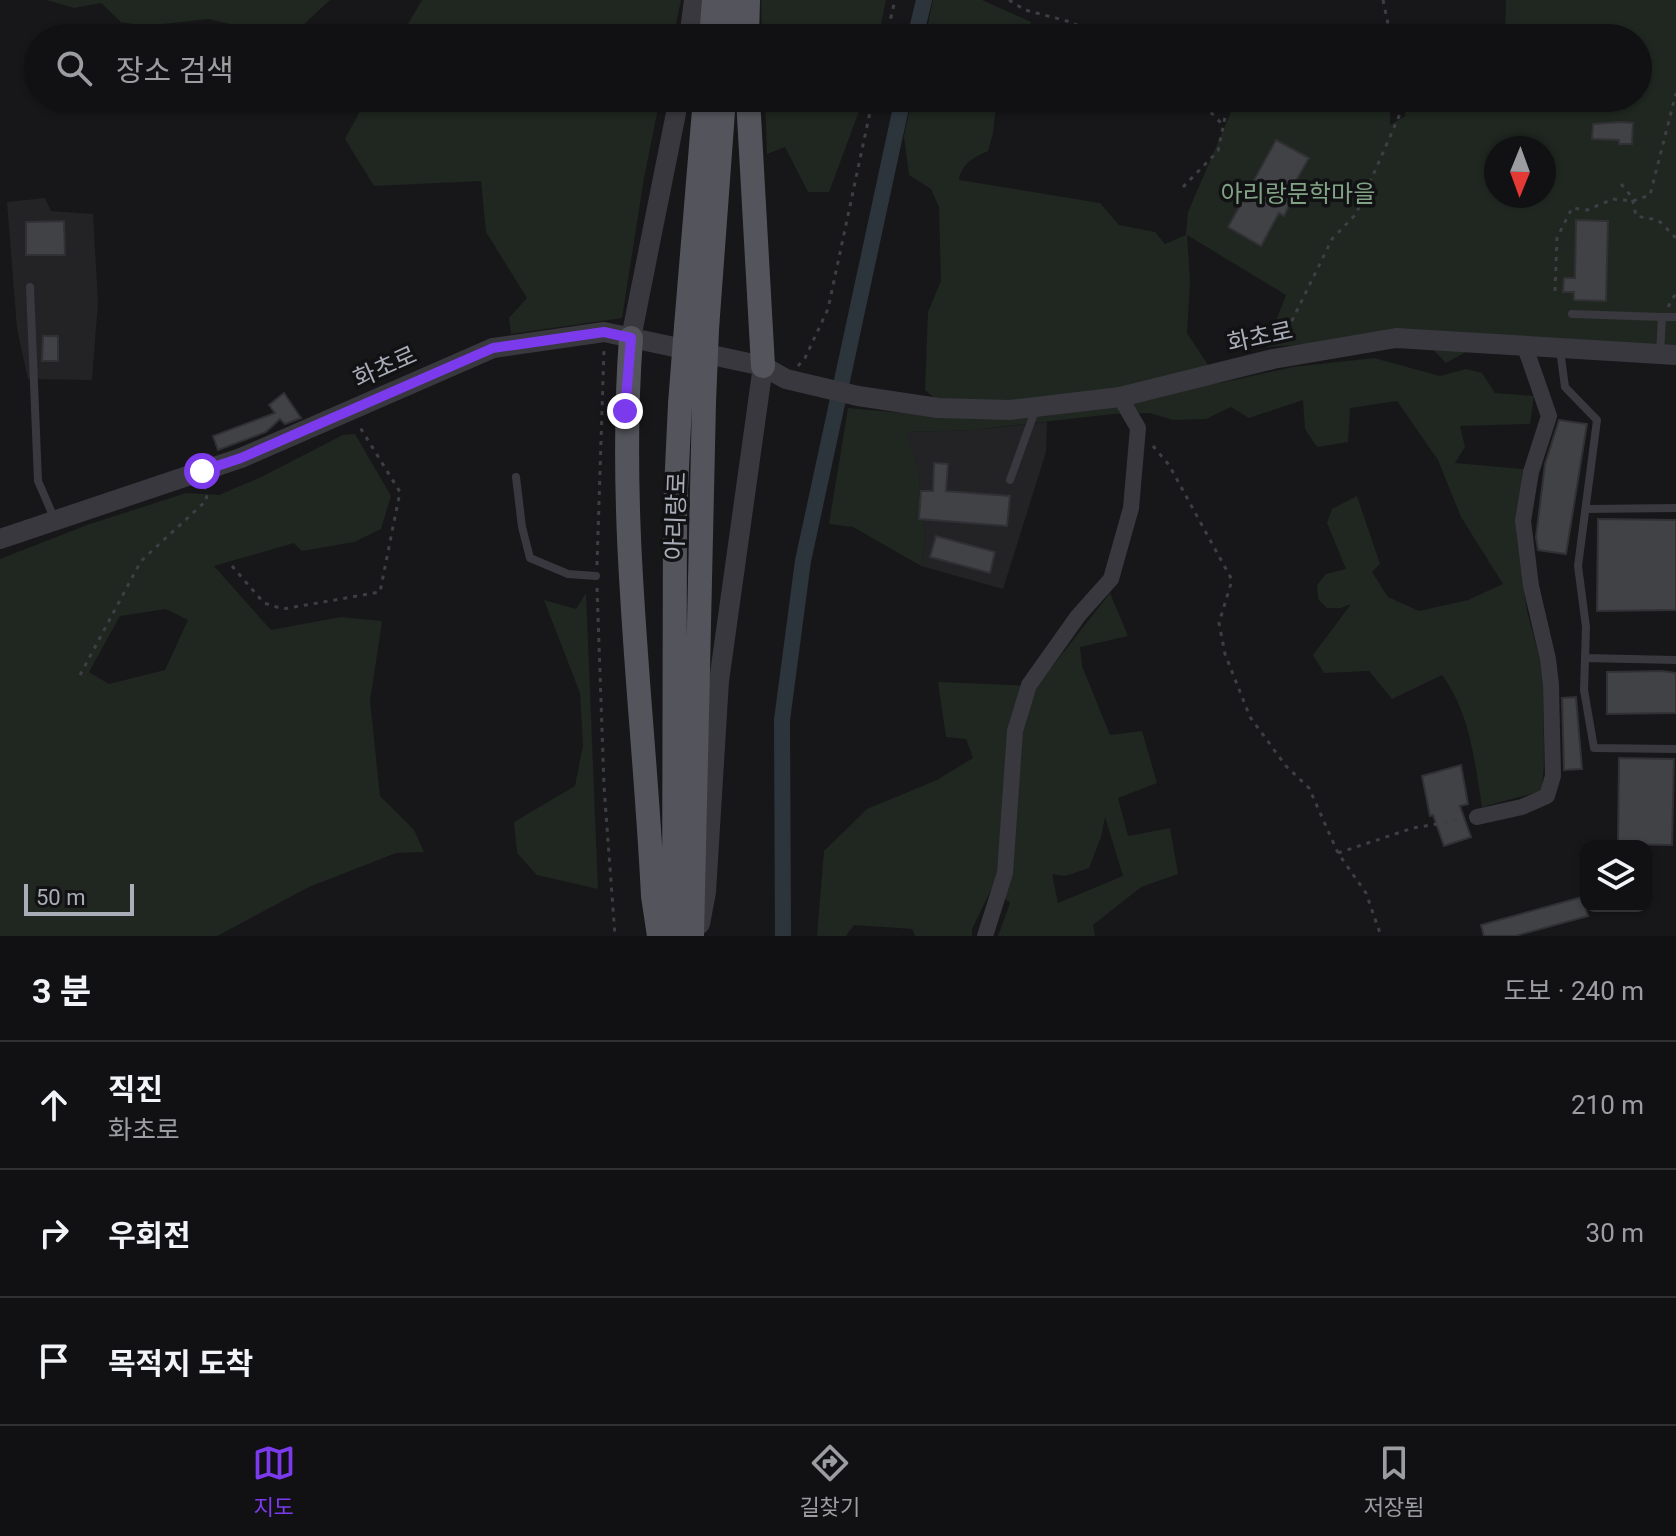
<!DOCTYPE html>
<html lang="ko">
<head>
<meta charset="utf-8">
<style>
	:root { --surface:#111113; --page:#1a1a1c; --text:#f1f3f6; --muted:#9c9da0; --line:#303133; --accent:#7c3aed }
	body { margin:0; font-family:Roboto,"Noto Sans KR",sans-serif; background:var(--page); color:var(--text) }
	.controls { position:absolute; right:24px; bottom:24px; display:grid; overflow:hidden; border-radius:16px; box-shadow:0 2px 6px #0004 }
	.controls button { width:72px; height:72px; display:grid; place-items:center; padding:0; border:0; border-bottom:2px solid var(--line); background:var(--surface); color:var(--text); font:40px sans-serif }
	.compass { position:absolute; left:1484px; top:136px; width:72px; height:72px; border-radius:50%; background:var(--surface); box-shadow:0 2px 6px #0004; rotate:181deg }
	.scale { position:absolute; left:24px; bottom:20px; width:110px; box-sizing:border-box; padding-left:8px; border:4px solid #a9adb8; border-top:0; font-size:22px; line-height:28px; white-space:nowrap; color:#a9adb8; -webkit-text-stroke:6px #121214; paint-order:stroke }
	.stop { position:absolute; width:24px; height:24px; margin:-18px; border:6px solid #7c3aed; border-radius:50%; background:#fff }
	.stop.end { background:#7c3aed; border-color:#fff; box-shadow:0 2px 8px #0008 }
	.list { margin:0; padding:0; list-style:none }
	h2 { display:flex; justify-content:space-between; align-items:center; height:104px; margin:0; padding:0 32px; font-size:34px }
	h2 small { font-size:26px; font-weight:400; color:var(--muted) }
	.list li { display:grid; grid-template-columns:52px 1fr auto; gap:24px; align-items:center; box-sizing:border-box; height:128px; padding:0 32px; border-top:2px solid var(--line) }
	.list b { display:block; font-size:30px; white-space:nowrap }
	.list p { margin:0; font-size:26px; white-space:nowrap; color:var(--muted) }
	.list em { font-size:26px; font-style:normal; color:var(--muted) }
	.icon { flex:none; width:44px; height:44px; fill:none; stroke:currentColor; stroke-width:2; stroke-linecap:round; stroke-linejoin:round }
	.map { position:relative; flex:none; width:1676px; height:936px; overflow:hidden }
	.search { position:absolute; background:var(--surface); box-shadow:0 2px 6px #0004; left:24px; right:24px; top:24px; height:88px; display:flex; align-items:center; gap:20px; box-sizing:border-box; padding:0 28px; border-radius:44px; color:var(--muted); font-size:30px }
	.sheet { height:488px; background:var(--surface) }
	nav { display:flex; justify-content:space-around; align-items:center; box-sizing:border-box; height:112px; border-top:2px solid var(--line); background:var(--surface); font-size:22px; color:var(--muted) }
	nav a { display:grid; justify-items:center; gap:4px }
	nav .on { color:var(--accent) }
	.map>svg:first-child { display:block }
</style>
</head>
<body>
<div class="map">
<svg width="1676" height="936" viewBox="0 0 1676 936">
	<rect width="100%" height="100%" fill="#171719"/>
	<!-- built -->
	<path fill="#232326" d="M45,198L51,211L93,214L98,302L92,380L28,379L17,329L7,202Z
		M1047,422L1046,452L1003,589L921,566L925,537L918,470L905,432L973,430Z"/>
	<!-- green -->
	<path fill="#1f2720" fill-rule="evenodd" d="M47,0H330L289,38L209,19L144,26L121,22L101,3L74,8Z
		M422,0H681L673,38H400Z
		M761,0H886L878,38H762Z
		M933,0H982L1031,22L1024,38H925Z
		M1506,0H1676V348L1490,339L1446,363L1420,336L1266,347L1286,295L1187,235L1190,280L1187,333L1220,383L1293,367L1374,358L1440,376L1466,369L1482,373L1495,393L1534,396L1530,424L1460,426L1465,447L1455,463L1523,469L1516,532L1527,611L1543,671L1544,762L1542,791L1482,807C1475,763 1470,712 1442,675L1392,699L1369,671L1324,673L1313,655L1351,604L1341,608H1327L1318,599L1317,585L1326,574L1346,569L1327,523L1332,509L1357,496L1380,564L1372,572L1388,597L1419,611L1468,600L1503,584L1461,517L1438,460L1397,401L1350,408L1348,442L1317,447L1305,429L1303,400L1249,418L1231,407L1206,419L1173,420L1150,413L1113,414L973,430L906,432L918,469L925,537L921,566L853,527L829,524L848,408L958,418L925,390L928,312L941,281L939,207L931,189L909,175L904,136L912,98H997L993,133L988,151C974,157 961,164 959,180L1100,203L1119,225L1155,232L1165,244L1186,235L1188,212L1237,98H1390V125L1405,116L1407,98H1638V38H1505ZM1496,148H1544V196H1496Z
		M367,98H660L644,178L622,318L511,334L509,318L527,298L486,232L481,181L374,186L345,139Z
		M765,98H864L829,192H808L785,147L767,154Z
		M355,434L391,496L381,529L354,542L302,551L294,543L214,566L271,630L341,617L382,621L370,701L380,796L414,830L424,852L396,853L309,887L217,936H0V559L87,525L186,493L219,495L261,477L343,435ZM166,609L188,620L165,670L109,684L89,672L120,616Z
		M586,593L598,889L537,875L517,853L514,822L575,786L583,745L580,693L544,600L576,609Z
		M1110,593L1128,636L1080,647L1082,666L1110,735L1142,731L1157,783L1118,798L1128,836L1170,828L1178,874L1141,887L1093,925L1095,936H998L1010,903L992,888L972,929V936H915L912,929L854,925L846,936H817L824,851L867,809L937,780L973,758L966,739L946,737L938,682L1037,686ZM1105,817L1123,876L1058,903L1052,874L1065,876L1089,868L1101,837Z"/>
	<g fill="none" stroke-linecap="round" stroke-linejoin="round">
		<!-- canal -->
		<path stroke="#2d353c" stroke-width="16" d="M915,38L924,0
			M783,936L782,720L803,561L903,98"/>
	</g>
	<!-- building -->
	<path fill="#414246" stroke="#313135" stroke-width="2" d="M1620,122L1633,123L1632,144H1619V140L1592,139L1593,124Z
		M1276,140L1309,158L1288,195L1293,198L1284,216L1279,213L1261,246L1228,227Z
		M1576,220L1608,221L1606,301L1574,300V292H1563L1564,278H1575Z
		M64,221L65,255H26V222Z
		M43,336H58V361H42Z
		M284,393L301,418L285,424L280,419L266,432L218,450L213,436L275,413L269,405Z
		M1559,420L1587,424L1566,554L1538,550L1536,537L1545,464Z
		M934,463L948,464L946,491L1010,496L1007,526L919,519L921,491H933Z
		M1598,519L1676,520V610L1597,611Z
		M936,536L995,552L990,573L930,557Z
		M1662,671L1676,673V713L1607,714V672Z
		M1576,697L1582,769L1564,770L1562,698Z
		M1619,758L1674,759L1672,845L1618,844Z
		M1461,765L1468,804L1460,806L1471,837L1444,846L1433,815L1430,816L1422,776Z
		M1582,897L1588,916L1515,936H1484L1481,925Z"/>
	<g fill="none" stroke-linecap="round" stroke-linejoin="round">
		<!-- path -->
		<path stroke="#3e3f45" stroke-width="3" stroke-dasharray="4 6" stroke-linecap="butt" d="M1009,0L1025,10L1067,21L1109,38
			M1383,0L1391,38
			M886,38L895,0
			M1197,98L1222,124
			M1621,184L1632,197L1636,216L1658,220L1676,238
			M1183,187L1218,151L1229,98
			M1555,291L1557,238L1572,208L1587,210L1613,199L1633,201L1650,195L1676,93
			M1668,307L1676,293
			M1283,339L1332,239L1356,214L1407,98
			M798,366L805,358L828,309L873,98
			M1153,446L1169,465L1232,580L1219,623L1225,654L1250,717L1286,766L1309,788L1338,853L1366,893L1381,936
			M597,565L604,349
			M232,566L264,603L283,609L380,592L400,492L358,424
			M597,588L604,786L615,936
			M80,675L141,561L207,500L205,487
			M1338,853L1413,828L1461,820"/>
		<!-- service -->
		<path stroke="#38383e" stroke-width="8" d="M30,287L38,481L55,520
			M1572,314L1662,317
			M1560,350L1565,387L1597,420L1578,566L1586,627L1584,690L1594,748L1676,749
			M1660,354L1662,317H1676
			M516,477L522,527L530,558L568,574L596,576
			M1010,480L1036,408
			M1586,509L1676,508
			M1585,658L1676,660"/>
		<!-- minor -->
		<path stroke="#38383e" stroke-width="16" d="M1477,817L1522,807L1547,796L1553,776L1551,685L1548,659L1531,586L1523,521L1531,472L1549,416L1525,347
			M985,936L1005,873L1015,731L1029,685L1078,616L1111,579L1131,508L1138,428L1120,397"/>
		<!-- tertiary -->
		<path stroke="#38383e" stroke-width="20" d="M689,38L694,0
			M631,338L679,98
			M0,539L241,458L493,348L604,332L763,366L786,379L858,396L938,408L1010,410L1120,397L1273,359L1396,338L1676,355
			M700,924L706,892L719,681L763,366"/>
		<!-- primary -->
		<path stroke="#54555c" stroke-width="24" d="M711,38L714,0
			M729,38L732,0
			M747,38L748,0
			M748,98L763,366
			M686,327L705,98
			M707,329L724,98
			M631,338C617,524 644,711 653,896L659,936
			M674,936L675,511L680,404
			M692,936L704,402"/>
		<!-- primary-bridge -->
		<path stroke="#54555c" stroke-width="24" d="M704,402L707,329
			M680,404L686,327"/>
	</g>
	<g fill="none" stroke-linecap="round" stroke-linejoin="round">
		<!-- route -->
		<path stroke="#7c3aed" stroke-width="10" d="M202,471L241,458L493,348L604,332L631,338L625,411"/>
	</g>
	<g text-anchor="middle" stroke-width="7" stroke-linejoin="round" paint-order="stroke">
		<!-- park labels -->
		<g font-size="24" fill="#81a385" stroke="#121214">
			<text x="1298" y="202">아리랑문학마을</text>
		</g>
		<!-- street labels -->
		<g font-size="24" fill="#a9adb8" stroke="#121214">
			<text transform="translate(1260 337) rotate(-12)" y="8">화초로</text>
			<text transform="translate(385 367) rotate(-24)" y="8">화초로</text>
			<text transform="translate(676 516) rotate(-88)" y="8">아리랑로</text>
		</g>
	</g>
</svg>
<div class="controls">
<button><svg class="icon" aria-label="layers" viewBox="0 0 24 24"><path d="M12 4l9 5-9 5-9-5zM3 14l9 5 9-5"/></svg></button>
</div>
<svg class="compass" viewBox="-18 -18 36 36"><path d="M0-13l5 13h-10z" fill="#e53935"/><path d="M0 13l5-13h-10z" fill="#9c9da0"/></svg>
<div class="scale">50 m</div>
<div class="stop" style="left:202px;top:471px"></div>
<div class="stop end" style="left:625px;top:411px"></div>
<div class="search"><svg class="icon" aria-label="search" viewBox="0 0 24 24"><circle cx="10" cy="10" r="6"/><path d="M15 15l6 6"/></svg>장소 검색</div>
</div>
<section class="sheet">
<h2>3 분<small>도보 · 240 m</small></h2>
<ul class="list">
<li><svg class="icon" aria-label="ahead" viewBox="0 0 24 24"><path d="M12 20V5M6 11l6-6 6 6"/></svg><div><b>직진</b><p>화초로</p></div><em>210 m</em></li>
<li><svg class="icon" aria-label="right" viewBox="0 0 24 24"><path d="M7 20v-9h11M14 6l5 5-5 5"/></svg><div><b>우회전</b></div><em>30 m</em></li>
<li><svg class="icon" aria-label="arrive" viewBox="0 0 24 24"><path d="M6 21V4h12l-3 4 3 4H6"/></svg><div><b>목적지 도착</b></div></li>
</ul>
</section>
<nav>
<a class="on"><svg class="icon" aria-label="map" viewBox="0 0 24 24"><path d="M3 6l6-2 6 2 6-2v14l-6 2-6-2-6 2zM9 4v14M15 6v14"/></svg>지도</a>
<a><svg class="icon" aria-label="directions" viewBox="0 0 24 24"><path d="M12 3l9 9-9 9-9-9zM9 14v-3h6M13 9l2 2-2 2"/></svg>길찾기</a>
<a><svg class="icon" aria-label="saved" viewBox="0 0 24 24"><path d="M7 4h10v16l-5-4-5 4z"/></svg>저장됨</a>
</nav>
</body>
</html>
